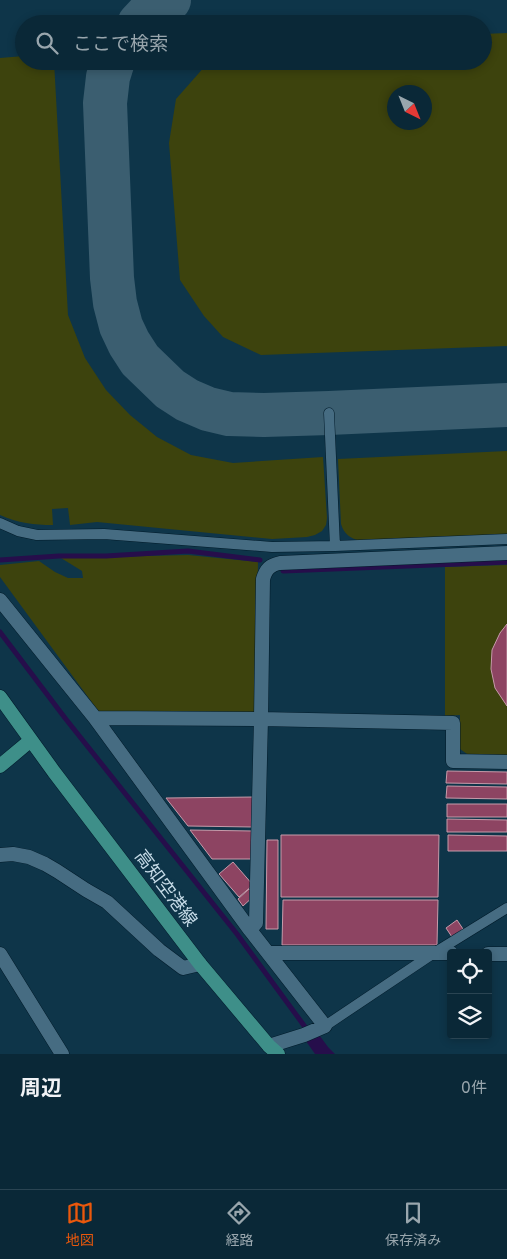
<!DOCTYPE html>
<html lang="ja">
<head>
<meta charset="utf-8">
<style>
	:root { --surface:#0a2837; --page:#13303f; --text:#f1f3f6; --muted:#99a6ad; --line:#2a4452; --accent:#ea580c }
	body { margin:0; font-family:Overpass,"Noto Sans JP",sans-serif; background:var(--page); color:var(--text) }
	.controls { position:absolute; right:15px; bottom:15px; display:grid; overflow:hidden; border-radius:5px; box-shadow:0 2px 8px #0003 }
	.controls button { width:45px; height:45px; display:grid; place-items:center; padding:0; border:0; border-bottom:1px solid var(--line); background:var(--surface); color:var(--text); font:25px sans-serif }
	.compass { position:absolute; left:387px; top:85px; width:45px; height:45px; border-radius:50%; background:var(--surface); box-shadow:0 2px 8px #0003; rotate:137deg }
	.list { margin:0; padding:0; list-style:none }
	h2 { display:flex; justify-content:space-between; align-items:center; height:65px; margin:0; padding:0 20px; font-size:21px }
	h2 small { font-size:16px; font-weight:400; color:var(--muted) }
	.icon { flex:none; width:28px; height:28px; fill:none; stroke:currentColor; stroke-width:2; stroke-linecap:round; stroke-linejoin:round }
	.map { position:relative; flex:none; width:507px; height:1054px; overflow:hidden }
	.search { position:absolute; background:var(--surface); box-shadow:0 2px 8px #0003; left:15px; right:15px; top:15px; height:55px; display:flex; align-items:center; gap:12px; box-sizing:border-box; padding:0 18px; border-radius:28px; color:var(--muted); font-size:19px }
	.sheet { height:135px; background:var(--surface) }
	nav { display:flex; justify-content:space-around; align-items:center; box-sizing:border-box; height:70px; border-top:1px solid var(--line); background:var(--surface); font-size:14px; color:var(--muted) }
	nav a { display:grid; justify-items:center; gap:2px }
	nav .on { color:var(--accent) }
	.map>svg:first-child { display:block }
</style>
</head>
<body>
<div class="map">
<svg width="507" height="1054" viewBox="0 0 507 1054">
	<rect width="100%" height="100%" fill="#0e3549"/>
	<!-- green -->
	<path fill="#3d430d" fill-rule="evenodd" d="M507,33V346L261,355L223,337L204,316L180,280L169,143L176,99L206,65L213,61H483V34ZM424,92V122H394V92Z
		M24,56V61H54L68,315L85,358L106,390L130,415L157,437L191,455L233,463L323,457L327,518L326,525L322,531L315,535L307,537L272,539L97,522L70,525L68,508L52,509L53,525C34,525 18,523 0,515V58Z
		M507,451V534L360,541C350,538 344,534 341,524L338,459Z
		M188,555L258,562L256,714L99,712L0,577V565L39,561L55,572L68,578H83L82,571L61,558Z
		M507,565V757L470,756L460,749V715L445,716V567Z"/>
	<!-- water -->
	<path fill="#260e4b" d="M314,1028L328,1047L335,1054H315L301,1034Z"/>
	<g fill="none" stroke-linecap="round" stroke-linejoin="round">
		<!-- stream -->
		<path stroke="#260e4b" stroke-width="5" d="M0,560L59,556H106L188,551L260,560
			M283,571L507,562
			M0,632L65,718L237,934L308,1031"/>
		<!-- taxiway -->
		<path stroke="#3b5e70" stroke-width="44" d="M139,24L151,11L169,0
			M113,61L108,77L105,103L112,278L115,303L121,326L129,343L140,360L170,389L187,400L208,409L229,414L264,415L329,413L507,405"/>
	</g>
	<!-- building -->
	<path fill="#8d4462" stroke="#c69baa" d="M507,624V706L495,688L491,669L492,650L500,633Z
		M447,771L507,772V784L446,783Z
		M447,786L507,787V799L446,798Z
		M254,797L253,827L188,826L166,798Z
		M447,804H507V817H447Z
		M447,819L507,820V832H447Z
		M190,830L253,831V859H212Z
		M281,835H439L438,897H281Z
		M448,835L507,836V851H448Z
		M267,840H278V929H266Z
		M233,862L253,885L239,897L219,874Z
		M249,889L255,895L243,906L238,899Z
		M283,900H438L437,945H282Z
		M457,920L463,929L452,937L446,928Z"/>
	<g fill="none" stroke-linecap="round" stroke-linejoin="round">
		<!-- service casing -->
		<g stroke="#001b2a" stroke-width="11">
			<path id="service" d="M329,413L335,546
				M0,523L18,531L37,535L104,534L272,547L335,546L507,539
				M325,1026L434,953L507,908"/>
		</g>
		<!-- minor casing -->
		<g stroke="#001b2a" stroke-width="15">
			<path id="minor" d="M0,600L95,718L250,930L325,1026L304,1035L269,1046
				M95,718L261,719L453,723V761L507,762
				M0,855L13,854L29,857L45,864L57,871L86,890L107,902L159,950L183,968L200,964
				M250,930L256,923L261,719L263,579C266,569 270,565 280,563L507,553
				M268,953H451
				M0,954L62,1054
				M488,954H507"/>
		</g>
		<!-- primary casing -->
		<g stroke="#001b2a" stroke-width="15">
			<path id="primary" d="M0,697L54,772L200,964L269,1046L278,1054
				M0,766L31,740"/>
		</g>
		<!-- service -->
		<use href="#service" stroke="#466c82" stroke-width="10"/>
		<!-- minor -->
		<use href="#minor" stroke="#466c82" stroke-width="14"/>
		<!-- primary -->
		<use href="#primary" stroke="#3e8f89" stroke-width="14"/>
	</g>
	<g text-anchor="middle" stroke-width="5" stroke-linejoin="round" paint-order="stroke">
		<!-- street labels -->
		<g font-size="18" fill="#c6dbe7" stroke="#0e3549">
			<text transform="translate(166 888) rotate(53)" y="6">高知空港線</text>
		</g>
	</g>
</svg>
<div class="controls">
<button><svg class="icon" aria-label="locate" viewBox="0 0 24 24"><circle cx="12" cy="12" r="6"/><path d="M12 2v4M12 18v4M2 12h4M18 12h4"/></svg></button>
<button><svg class="icon" aria-label="layers" viewBox="0 0 24 24"><path d="M12 4l9 5-9 5-9-5zM3 14l9 5 9-5"/></svg></button>
</div>
<svg class="compass" viewBox="-18 -18 36 36"><path d="M0-13l5 13h-10z" fill="#e53935"/><path d="M0 13l5-13h-10z" fill="#99a6ad"/></svg>
<div class="search"><svg class="icon" aria-label="search" viewBox="0 0 24 24"><circle cx="10" cy="10" r="6"/><path d="M15 15l6 6"/></svg>ここで検索</div>
</div>
<section class="sheet">
<h2>周辺<small>0件</small></h2>
<ul class="list">
</ul>
</section>
<nav>
<a class="on"><svg class="icon" aria-label="map" viewBox="0 0 24 24"><path d="M3 6l6-2 6 2 6-2v14l-6 2-6-2-6 2zM9 4v14M15 6v14"/></svg>地図</a>
<a><svg class="icon" aria-label="directions" viewBox="0 0 24 24"><path d="M12 3l9 9-9 9-9-9zM9 14v-3h6M13 9l2 2-2 2"/></svg>経路</a>
<a><svg class="icon" aria-label="saved" viewBox="0 0 24 24"><path d="M7 4h10v16l-5-4-5 4z"/></svg>保存済み</a>
</nav>
</body>
</html>
